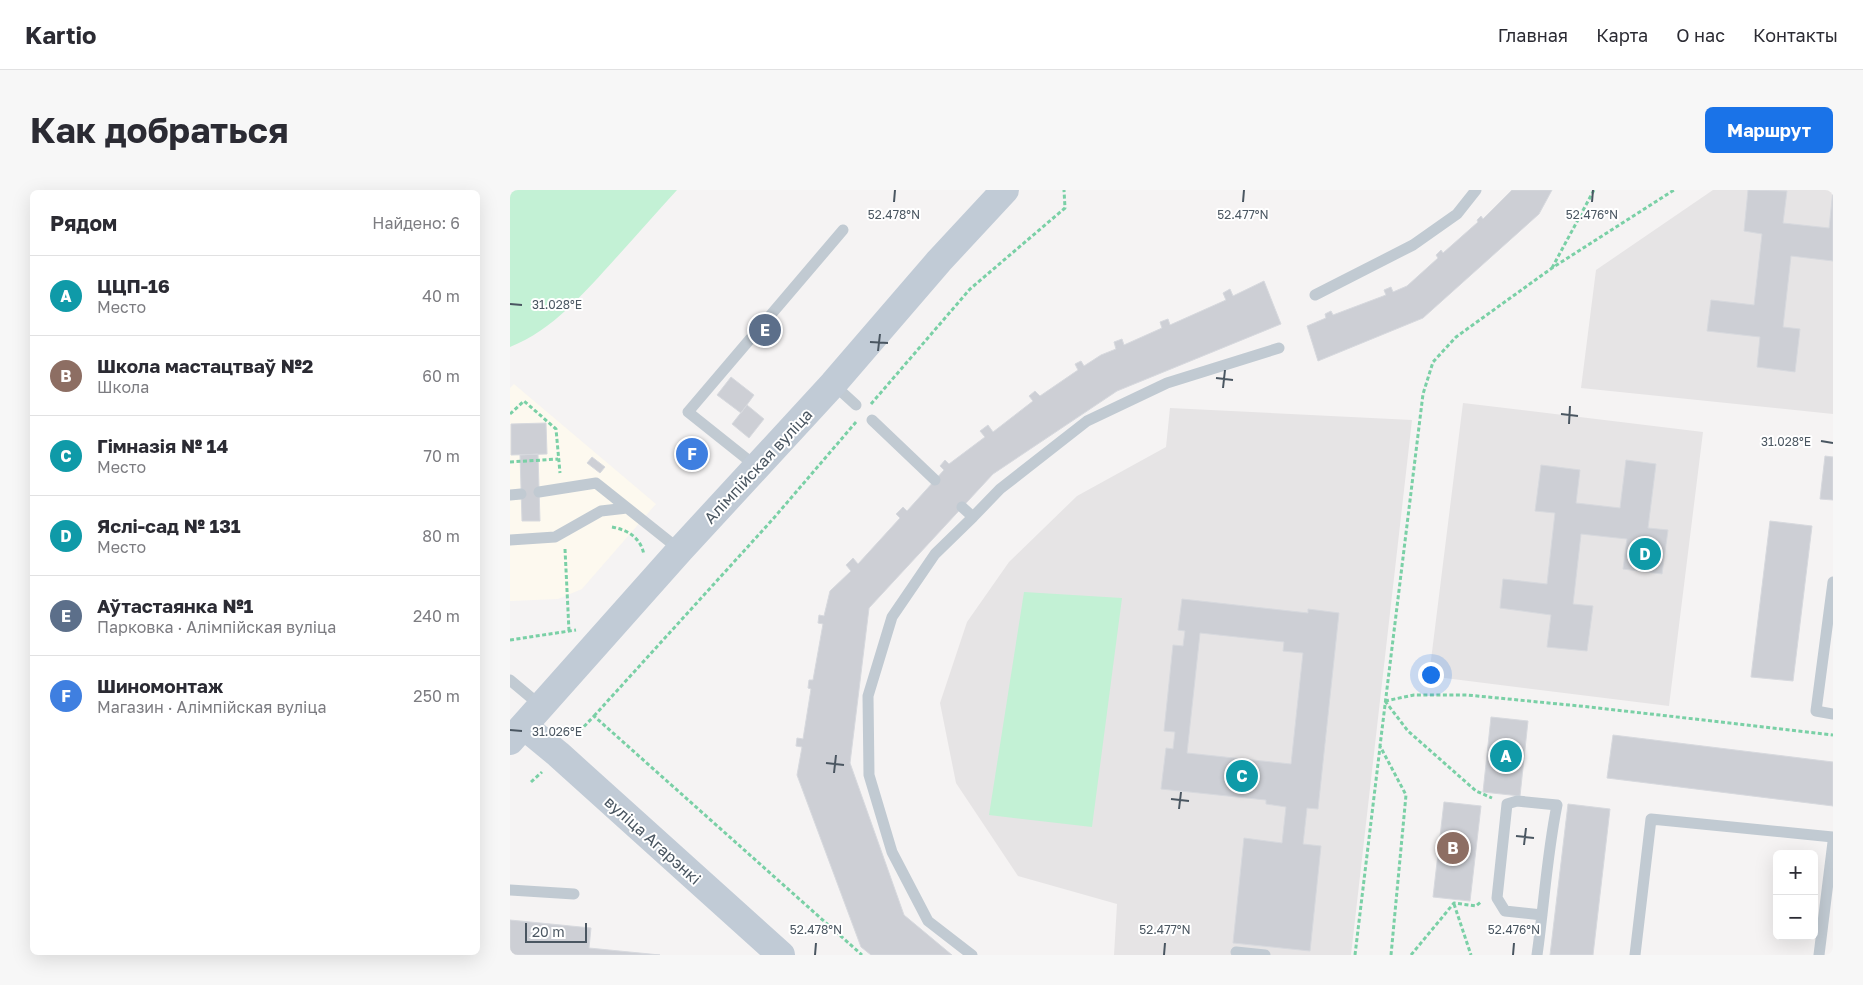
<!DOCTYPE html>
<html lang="ru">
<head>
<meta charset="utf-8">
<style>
	:root { --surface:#fff; --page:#f7f7f7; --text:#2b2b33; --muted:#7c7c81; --line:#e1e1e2; --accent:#1a73e8 }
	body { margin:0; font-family:"Golos Text",sans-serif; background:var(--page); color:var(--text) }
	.controls { position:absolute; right:15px; bottom:15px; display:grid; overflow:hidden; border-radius:8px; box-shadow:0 5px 20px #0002 }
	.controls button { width:45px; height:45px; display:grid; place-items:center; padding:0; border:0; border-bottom:1px solid var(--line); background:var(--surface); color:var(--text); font:25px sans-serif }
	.scale { position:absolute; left:15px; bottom:12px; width:62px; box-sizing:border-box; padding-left:5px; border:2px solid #4a5661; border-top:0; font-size:14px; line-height:18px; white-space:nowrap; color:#4a5661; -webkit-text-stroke:4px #fff; paint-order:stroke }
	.you { position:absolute; left:920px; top:484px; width:18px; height:18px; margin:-12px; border:4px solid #fff; border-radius:50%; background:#1a73e8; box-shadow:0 0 0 8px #1a73e833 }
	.badge { display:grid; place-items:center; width:32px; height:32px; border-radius:50%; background:var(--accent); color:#fff; font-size:16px; font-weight:700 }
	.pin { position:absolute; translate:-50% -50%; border:2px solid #fff; box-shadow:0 1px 5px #0006 }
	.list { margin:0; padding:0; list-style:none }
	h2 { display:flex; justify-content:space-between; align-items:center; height:65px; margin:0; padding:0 20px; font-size:21px }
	h2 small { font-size:16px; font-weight:400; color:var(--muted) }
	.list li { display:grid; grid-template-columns:32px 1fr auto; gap:15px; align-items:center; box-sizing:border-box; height:80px; padding:0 20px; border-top:1px solid var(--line) }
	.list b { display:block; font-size:19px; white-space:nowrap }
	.list p { margin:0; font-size:16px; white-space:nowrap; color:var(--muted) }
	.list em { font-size:16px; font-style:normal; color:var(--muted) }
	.map { position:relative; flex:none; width:1323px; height:765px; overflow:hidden; border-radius:8px }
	header { display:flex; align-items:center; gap:30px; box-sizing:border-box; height:70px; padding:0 25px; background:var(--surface); border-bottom:1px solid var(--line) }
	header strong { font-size:24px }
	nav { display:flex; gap:28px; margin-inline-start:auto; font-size:18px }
	.intro { display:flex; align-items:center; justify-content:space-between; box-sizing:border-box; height:120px; padding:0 30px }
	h1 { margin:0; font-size:35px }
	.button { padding:12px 22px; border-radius:8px; background:var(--accent); color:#fff; font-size:18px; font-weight:700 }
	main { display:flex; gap:30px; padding:0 30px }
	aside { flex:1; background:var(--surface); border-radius:8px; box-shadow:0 5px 20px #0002 }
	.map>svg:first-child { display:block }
</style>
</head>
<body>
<header>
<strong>Kartio</strong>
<nav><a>Главная</a><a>Карта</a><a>О нас</a><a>Контакты</a></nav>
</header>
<div class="intro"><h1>Как добраться</h1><a class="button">Маршрут</a></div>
<main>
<aside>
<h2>Рядом<small>Найдено: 6</small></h2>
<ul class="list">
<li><span class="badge" style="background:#0f9aa8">A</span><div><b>ЦЦП-16</b><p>Место</p></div><em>40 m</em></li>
<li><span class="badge" style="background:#8d6e63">B</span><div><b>Школа мастацтваў №2</b><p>Школа</p></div><em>60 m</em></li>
<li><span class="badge" style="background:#0f9aa8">C</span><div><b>Гімназія № 14</b><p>Место</p></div><em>70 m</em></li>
<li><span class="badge" style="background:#0f9aa8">D</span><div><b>Яслі-сад № 131</b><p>Место</p></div><em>80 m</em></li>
<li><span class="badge" style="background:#5c6f8a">E</span><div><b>Аўтастаянка №1</b><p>Парковка · Алімпійская вуліца</p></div><em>240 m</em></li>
<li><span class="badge" style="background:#3f7fe0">F</span><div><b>Шиномонтаж</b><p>Магазин · Алімпійская вуліца</p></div><em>250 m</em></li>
</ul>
</aside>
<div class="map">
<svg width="1323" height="765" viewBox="0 0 1323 765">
	<rect width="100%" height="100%" fill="#f5f3f3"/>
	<!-- commercial -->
	<path fill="#fdf9ef" d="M4,194L146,314L72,399L48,409L0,411V198Z"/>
	<!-- education -->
	<path fill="#e6e4e5" d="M1203,0H1323V224L1071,198L1086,80Z
		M953,213L1193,242L1159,516L919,486Z
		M660,218L902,230L841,765H604L607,714L508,686L446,593L430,513L457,432L499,372L567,306L656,257Z"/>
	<!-- green -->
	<path fill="#c3f1d5" d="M0,0H167C146,23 126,46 105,69C75,102 43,140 0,157Z
		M514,402L612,408L582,637L479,625Z"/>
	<!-- building -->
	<path fill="#cdcfd5" stroke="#d7d9de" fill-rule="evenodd" d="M1002,0H1042L1029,24L913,128L808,171L797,136L816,128L815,124L821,121L823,125L876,105L874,100L881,97L883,102L897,96L928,68L926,65L931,60L933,63L968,32L967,30L971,26L973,29Z
		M1238,0L1277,1L1273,33L1319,38L1323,0V71L1281,66L1273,137L1290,139L1285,182L1247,177L1250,147L1197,141L1201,110L1244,115L1252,44L1234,41Z
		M754,91L771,134L607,201L483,284L359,418L340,573L394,725L442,765H361L351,757L287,585L292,557L286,556L287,548L293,549L301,499L298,498L299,490H303L313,434L308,433L309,425L314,426L320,401L341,381L336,375L343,368L348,374L390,328L386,324L393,317L397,321L434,280L430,276L435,270L439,274L475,247L470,241L478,235L483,242L523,211L519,206L525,201L530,206L568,180L565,174L571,171L574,176L591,165L606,159L604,152L612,149L614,155L652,138L650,132L658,129L660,135L716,110L713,103L720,99L723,106Z
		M221,187L244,205L231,223L207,205Z
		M237,215L254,229L239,248L222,234Z
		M36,233L37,264L1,265V234Z
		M28,264L30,331H12L10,265Z
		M1315,266L1323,267V310L1310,309Z
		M82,267L95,277L90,283L77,273Z
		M1116,270L1146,274L1138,338L1158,340L1152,384L1113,379L1117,349L1071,344L1063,414L1083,416L1077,461L1037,457L1041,425L990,418L993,389L1037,394L1045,323L1025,321L1031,275L1070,280L1066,313L1110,318Z
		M1260,331L1302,336L1283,491L1241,487Z
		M672,409L798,423V419L829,423L808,619L797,618L793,654L811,656L800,761L723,753L734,648L772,653L776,617L756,614V610L651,599L656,558L663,559L665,542L654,541L663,455L673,456L675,441L668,440ZM690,443L774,452L773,461L793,463L781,574L677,563Z
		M981,527L1018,531L1010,606L973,602Z
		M1103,545L1323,572V616L1097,588Z
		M934,612L971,616L960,711L923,707Z
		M1058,614L1100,619L1083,765H1040Z
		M0,730L81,738L79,758L150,765H0Z"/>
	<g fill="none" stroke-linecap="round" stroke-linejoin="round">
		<!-- path -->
		<path stroke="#7ad0a6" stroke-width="3" stroke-dasharray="4 2.5" stroke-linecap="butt" d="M1042,78L1084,0
			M361,214L460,99L555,18L554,0
			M0,224L14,211L46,239L50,283
			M0,272L48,269
			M102,337C118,340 131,348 134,365
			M55,359L59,441
			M0,450L66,440
			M875,511L904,505H957L1080,517L1323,545
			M875,511L898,541L966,601L982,608
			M84,526L263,329L346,232
			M65,546L84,526L352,765
			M21,592L32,582
			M944,714L961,765
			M845,765L870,557
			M881,765L896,605L870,556L913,204L923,172L946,147L1042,78L1164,0
			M901,765L944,713L966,716L972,711"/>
		<!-- lane -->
		<path stroke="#c1cad2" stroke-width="11" d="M805,105L903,55L947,24L966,0
			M323,194L346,215
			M362,230L425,290
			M247,277L178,222L333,40
			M29,302L86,293L170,360
			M0,305L11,304
			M452,317L463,327
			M0,350L45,347L91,321L117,318
			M1323,392L1306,521L1323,524
			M0,490L31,516
			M0,700L64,704
			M726,762L755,765
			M462,765L418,731L382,662L359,585L358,506L382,427L425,364L463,327L490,299L577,231L657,193L769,158
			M1027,765C1034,715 1037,664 1047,615L1007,611L997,614L987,708L995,721L1032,725
			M1125,765L1141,629L1323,647
			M1309,765L1323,652"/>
		<!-- secondary -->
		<path stroke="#c1cbd6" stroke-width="28" d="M14,536L48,564L271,765
			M0,551L170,360L323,194L429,71L495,0"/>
	</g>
	<!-- ticks -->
	<path fill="none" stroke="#4a5661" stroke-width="2" d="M384,12L385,0M733,12L734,0M1082,12L1083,0M0,114L12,115M360,152L378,153M368,161L370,144M706,188L723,190M713,198L715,180M1051,224L1068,226M1059,234L1060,216M1311,251L1323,253M0,540L12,541M316,573L334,575M324,583L326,565M661,609L679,611M669,619L671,602M1006,646L1024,648M1014,655L1016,638M305,765L306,753M654,765L655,753M1003,765L1004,753"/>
	<g text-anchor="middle" stroke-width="4" stroke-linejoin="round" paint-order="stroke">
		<!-- street labels -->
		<g font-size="16" fill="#4a5661" stroke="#fff">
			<text transform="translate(248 276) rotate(-47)" y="6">Алімпійская вуліца</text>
			<text transform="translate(143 650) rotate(42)" y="6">вуліца Агарэнкі</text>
		</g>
	</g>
	<g font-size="12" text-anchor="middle" fill="#4a5661" stroke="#fff" stroke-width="4" stroke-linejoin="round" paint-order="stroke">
		<text x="384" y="29">52.478°N</text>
		<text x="733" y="29">52.477°N</text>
		<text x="1082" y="29">52.476°N</text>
		<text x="47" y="119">31.028°E</text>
		<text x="1276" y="256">31.028°E</text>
		<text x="47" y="546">31.026°E</text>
		<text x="306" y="744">52.478°N</text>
		<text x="655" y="744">52.477°N</text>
		<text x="1004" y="744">52.476°N</text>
	</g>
</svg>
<div class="controls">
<button>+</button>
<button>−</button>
</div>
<div class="scale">20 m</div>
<div class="you"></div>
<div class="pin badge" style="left:996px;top:566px;background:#0f9aa8">A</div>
<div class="pin badge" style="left:943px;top:658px;background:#8d6e63">B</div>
<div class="pin badge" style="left:732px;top:586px;background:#0f9aa8">C</div>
<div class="pin badge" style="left:1135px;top:364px;background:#0f9aa8">D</div>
<div class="pin badge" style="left:255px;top:140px;background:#5c6f8a">E</div>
<div class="pin badge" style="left:182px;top:264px;background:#3f7fe0">F</div>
</div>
</main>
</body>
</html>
